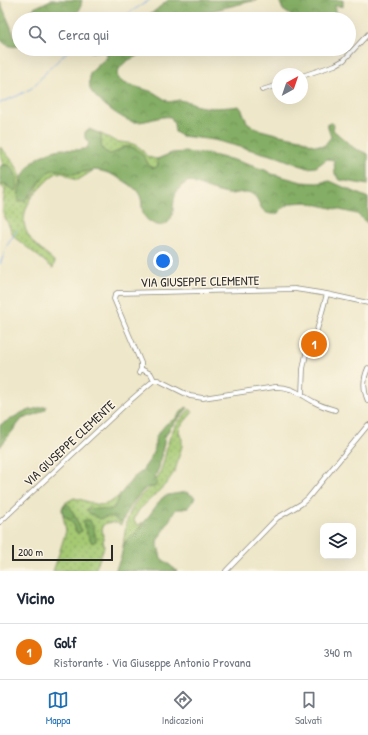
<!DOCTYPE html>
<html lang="it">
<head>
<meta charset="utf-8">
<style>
	:root { --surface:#fff; --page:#f2f2f3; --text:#1f2937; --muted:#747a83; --line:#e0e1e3; --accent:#1f6fb2 }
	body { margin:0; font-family:"Patrick Hand",sans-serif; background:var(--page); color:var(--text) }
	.controls { position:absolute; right:12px; bottom:12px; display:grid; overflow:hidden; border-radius:8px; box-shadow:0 4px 16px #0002 }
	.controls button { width:36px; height:36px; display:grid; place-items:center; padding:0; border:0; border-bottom:1px solid var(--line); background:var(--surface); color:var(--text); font:20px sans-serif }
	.compass { position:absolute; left:272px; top:68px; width:36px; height:36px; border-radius:50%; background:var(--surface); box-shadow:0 4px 16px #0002; rotate:40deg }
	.scale { position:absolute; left:12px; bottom:10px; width:101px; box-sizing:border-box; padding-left:4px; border:2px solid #2b2b2b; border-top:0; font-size:11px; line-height:14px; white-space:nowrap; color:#2b2b2b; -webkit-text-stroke:3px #fcf5e5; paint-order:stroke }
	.you { position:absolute; left:163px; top:261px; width:14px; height:14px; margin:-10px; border:3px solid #fff; border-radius:50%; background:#1a73e8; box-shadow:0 0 0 6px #1a73e833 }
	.badge { display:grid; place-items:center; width:26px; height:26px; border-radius:50%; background:var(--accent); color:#fff; font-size:13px; font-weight:700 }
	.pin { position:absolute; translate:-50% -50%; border:2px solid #fff; box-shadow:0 1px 4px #0006 }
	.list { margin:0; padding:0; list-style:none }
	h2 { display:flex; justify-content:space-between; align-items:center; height:52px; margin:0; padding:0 16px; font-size:17px }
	h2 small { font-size:13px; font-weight:400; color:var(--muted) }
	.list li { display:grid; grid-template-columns:26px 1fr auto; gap:12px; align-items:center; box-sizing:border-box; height:56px; padding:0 16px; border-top:1px solid var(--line) }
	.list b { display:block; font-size:15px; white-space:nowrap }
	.list p { margin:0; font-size:13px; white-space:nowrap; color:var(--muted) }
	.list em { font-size:13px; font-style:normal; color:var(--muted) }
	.icon { flex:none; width:22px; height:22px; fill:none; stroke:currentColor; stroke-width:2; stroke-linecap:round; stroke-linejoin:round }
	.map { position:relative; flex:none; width:368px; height:571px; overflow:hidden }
	.search { position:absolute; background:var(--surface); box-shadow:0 4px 16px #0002; left:12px; right:12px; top:12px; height:44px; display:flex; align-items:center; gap:10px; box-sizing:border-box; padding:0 14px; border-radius:22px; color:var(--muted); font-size:15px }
	.sheet { height:108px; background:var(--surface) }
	nav { display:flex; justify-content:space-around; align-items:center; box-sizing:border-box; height:56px; border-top:1px solid var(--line); background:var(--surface); font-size:11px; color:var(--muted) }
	nav a { display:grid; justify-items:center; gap:2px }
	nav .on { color:var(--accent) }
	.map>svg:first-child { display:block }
</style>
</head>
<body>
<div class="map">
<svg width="368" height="571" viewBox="0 0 368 571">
	<defs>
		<pattern id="grass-dots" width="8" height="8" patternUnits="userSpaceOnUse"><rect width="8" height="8" fill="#a5c973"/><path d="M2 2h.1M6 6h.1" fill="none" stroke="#87a35f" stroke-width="1.8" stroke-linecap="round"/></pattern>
		<pattern id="forest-crowns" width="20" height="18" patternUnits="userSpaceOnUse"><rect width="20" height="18" fill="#84ad65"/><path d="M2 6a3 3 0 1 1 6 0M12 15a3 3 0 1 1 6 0" fill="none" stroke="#6c8d53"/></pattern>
	</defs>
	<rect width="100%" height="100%" fill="#fcf5e5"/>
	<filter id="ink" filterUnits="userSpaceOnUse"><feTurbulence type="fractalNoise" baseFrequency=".025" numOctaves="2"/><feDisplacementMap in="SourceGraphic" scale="8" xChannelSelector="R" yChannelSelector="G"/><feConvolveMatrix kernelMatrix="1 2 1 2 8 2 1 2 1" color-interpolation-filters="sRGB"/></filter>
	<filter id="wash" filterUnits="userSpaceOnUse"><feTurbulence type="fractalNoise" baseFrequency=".012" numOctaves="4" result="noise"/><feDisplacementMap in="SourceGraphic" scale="16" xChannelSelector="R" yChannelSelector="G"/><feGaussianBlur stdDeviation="0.9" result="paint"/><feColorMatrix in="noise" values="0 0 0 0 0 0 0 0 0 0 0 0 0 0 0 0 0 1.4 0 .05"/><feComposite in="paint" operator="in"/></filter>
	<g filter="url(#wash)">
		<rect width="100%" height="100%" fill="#eee7c9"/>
		<!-- grass -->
		<path fill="url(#grass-dots)" stroke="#687a4f" d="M101,134C106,136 111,139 115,141C122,143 131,142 137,146C147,151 141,157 157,159L158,166L155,168L150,167C145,158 139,148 128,147C121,146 119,151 114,153C111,154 110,154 108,153C99,149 101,142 101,134Z
			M0,147C4,150 7,155 11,159C22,173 22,179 18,197L25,201L34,192L46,173L50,170H62L72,174L94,170L78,180C71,180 65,171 58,173C52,174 44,184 39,189C33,195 29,201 26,209C18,235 38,247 55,262L53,268L14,237L3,213V205L5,190L0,185L4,184L7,187L6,165H2L3,161L0,154Z
			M190,409L193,412L180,427L179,432L182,439V446L175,471L166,484L139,510L134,519L135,523L138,525L143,522L137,532L126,541L123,547C126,520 128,506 150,487L152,488L157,482L156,480C165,466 165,449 171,434C175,425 183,417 190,409Z
			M119,496C116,504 114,511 105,510C109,514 115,517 117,521L122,522L121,525C116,522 107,521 102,526L104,547L95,571H53L56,563L66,531L63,515C70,519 75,525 78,533L67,504L63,506L65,503L74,498C96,502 99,512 119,496Z"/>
		<!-- forest -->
		<path fill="url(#forest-crowns)" stroke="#586c48" d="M51,0H82C81,3 81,7 80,9C71,24 35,19 21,19L34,8Z
			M168,0H257L202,13L197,19H141L151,14Z
			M279,0H343V7L335,5L338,19H296L283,10Z
			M0,1L15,37L19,38V46C11,48 5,45 0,39Z
			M89,49H147C138,60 126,55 117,73L118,79L124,83L153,92L169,102L179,100L193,103L194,105C209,109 224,108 239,106L242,110L247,122L257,129L280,135L301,139L313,145L324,146L331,137L327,125L332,122L334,125L333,130L354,148L368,154V185L340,180L335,174L334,160L327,159L316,167L307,168L278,157L214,140L182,136L175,132L174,124L171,117C159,115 147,123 134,122C124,121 94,99 90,89C89,84 90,78 90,73L108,56L104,50L91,52Z
			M89,129L101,134C101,142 99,149 108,153C110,154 111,154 114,153C122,150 123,144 134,148C142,151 146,160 150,167L154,168L158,166L157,159L172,153L185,152L208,154L234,160L265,170L272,174L302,182L317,183L330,181L368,198V224L357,214L306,202L292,203L284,207L277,214C256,216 263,198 250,193C242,190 236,195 228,194C215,192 201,186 189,181C184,184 178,188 176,193C171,203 177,221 163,225C160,226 156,225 154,224C135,215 147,202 137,191C129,182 107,170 94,170C87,170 80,173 73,174C66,174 58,167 50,171C45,173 31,195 25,201H19C17,195 20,188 21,182C26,164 43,151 62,149C68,149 76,151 83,149C87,149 88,146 89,143L85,138V132Z
			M2,165H9C17,172 18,180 17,190L14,191L4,184L0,185V167Z
			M46,406V409L37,414L22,419L0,447V425L23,412Z
			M186,407L188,408L170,428L165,437L159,468L154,478L157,482L155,487H147C136,497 129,508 122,522L117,521C113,514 107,517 100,519L89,513L87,510L88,508L109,510L114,508L119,496L133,478L141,472L149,461L155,448V440L157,435L166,424L175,419Z
			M186,492L195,497C192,507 186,510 176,509L157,541L161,558L177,571H115L121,557L123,547L126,541L137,532L162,498L168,495Z
			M67,504L70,506L82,531L78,533L76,532C75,524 70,519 63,515L62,509L63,506Z
			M85,520H90C93,527 96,535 96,541L92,543L84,527L83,522Z"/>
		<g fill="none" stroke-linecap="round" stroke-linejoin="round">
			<!-- stream -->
			<path stroke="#7baae5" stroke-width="1" d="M119,19L150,0
				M0,103L17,96L32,88L49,69L70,49
				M0,264L3,257L6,247L17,230"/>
		</g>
	</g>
	<g filter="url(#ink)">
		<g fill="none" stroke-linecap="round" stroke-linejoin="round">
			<!-- street casing -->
			<g stroke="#8c897a" stroke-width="5.5">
				<path id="street" d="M302,76L335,65L344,60L368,34
					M262,90L278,85
					M368,368C363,379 363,390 368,401
					M141,369L151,374L154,380
					M139,373L141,369V363L114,299L115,295L117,293L295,289L327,294L368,303
					M154,380H158L190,396L203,398L275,387C292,386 301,395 314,402C321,406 328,408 335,410
					M302,394L303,369L306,354L317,330L327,294
					M0,522L124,406L154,380
					M226,571L277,518L301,504L308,498L368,425"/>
			</g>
			<!-- street -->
			<use href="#street" stroke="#fff" stroke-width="4"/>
		</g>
	</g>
	<g text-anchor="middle" stroke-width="3" stroke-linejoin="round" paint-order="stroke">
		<!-- street labels -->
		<g font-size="13" fill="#2b2b2b" stroke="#fcf5e5">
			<text transform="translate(200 281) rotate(-1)" y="5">VIA GIUSEPPE CLEMENTE</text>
			<text transform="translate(69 443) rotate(-43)" y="5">VIA GIUSEPPE CLEMENTE</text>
		</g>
	</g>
</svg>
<div class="controls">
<button><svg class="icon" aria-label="layers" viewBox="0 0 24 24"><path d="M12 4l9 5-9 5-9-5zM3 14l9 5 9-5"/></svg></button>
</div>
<svg class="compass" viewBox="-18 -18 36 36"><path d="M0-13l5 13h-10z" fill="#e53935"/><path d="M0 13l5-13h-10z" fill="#747a83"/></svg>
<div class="scale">200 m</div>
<div class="you"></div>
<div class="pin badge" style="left:314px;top:344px;background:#e8710a">1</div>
<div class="search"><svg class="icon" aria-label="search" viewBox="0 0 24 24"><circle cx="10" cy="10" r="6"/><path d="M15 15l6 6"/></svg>Cerca qui</div>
</div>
<section class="sheet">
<h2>Vicino<small></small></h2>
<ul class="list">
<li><span class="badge" style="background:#e8710a">1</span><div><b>Golf</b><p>Ristorante · Via Giuseppe Antonio Provana</p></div><em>340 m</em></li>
</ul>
</section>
<nav>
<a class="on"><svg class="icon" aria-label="map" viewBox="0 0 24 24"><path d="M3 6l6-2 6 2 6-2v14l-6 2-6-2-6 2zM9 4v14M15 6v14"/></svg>Mappa</a>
<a><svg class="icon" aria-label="directions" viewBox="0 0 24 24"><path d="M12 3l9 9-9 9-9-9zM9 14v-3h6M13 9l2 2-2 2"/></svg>Indicazioni</a>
<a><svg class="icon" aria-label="saved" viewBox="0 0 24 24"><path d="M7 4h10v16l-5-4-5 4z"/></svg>Salvati</a>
</nav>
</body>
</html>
